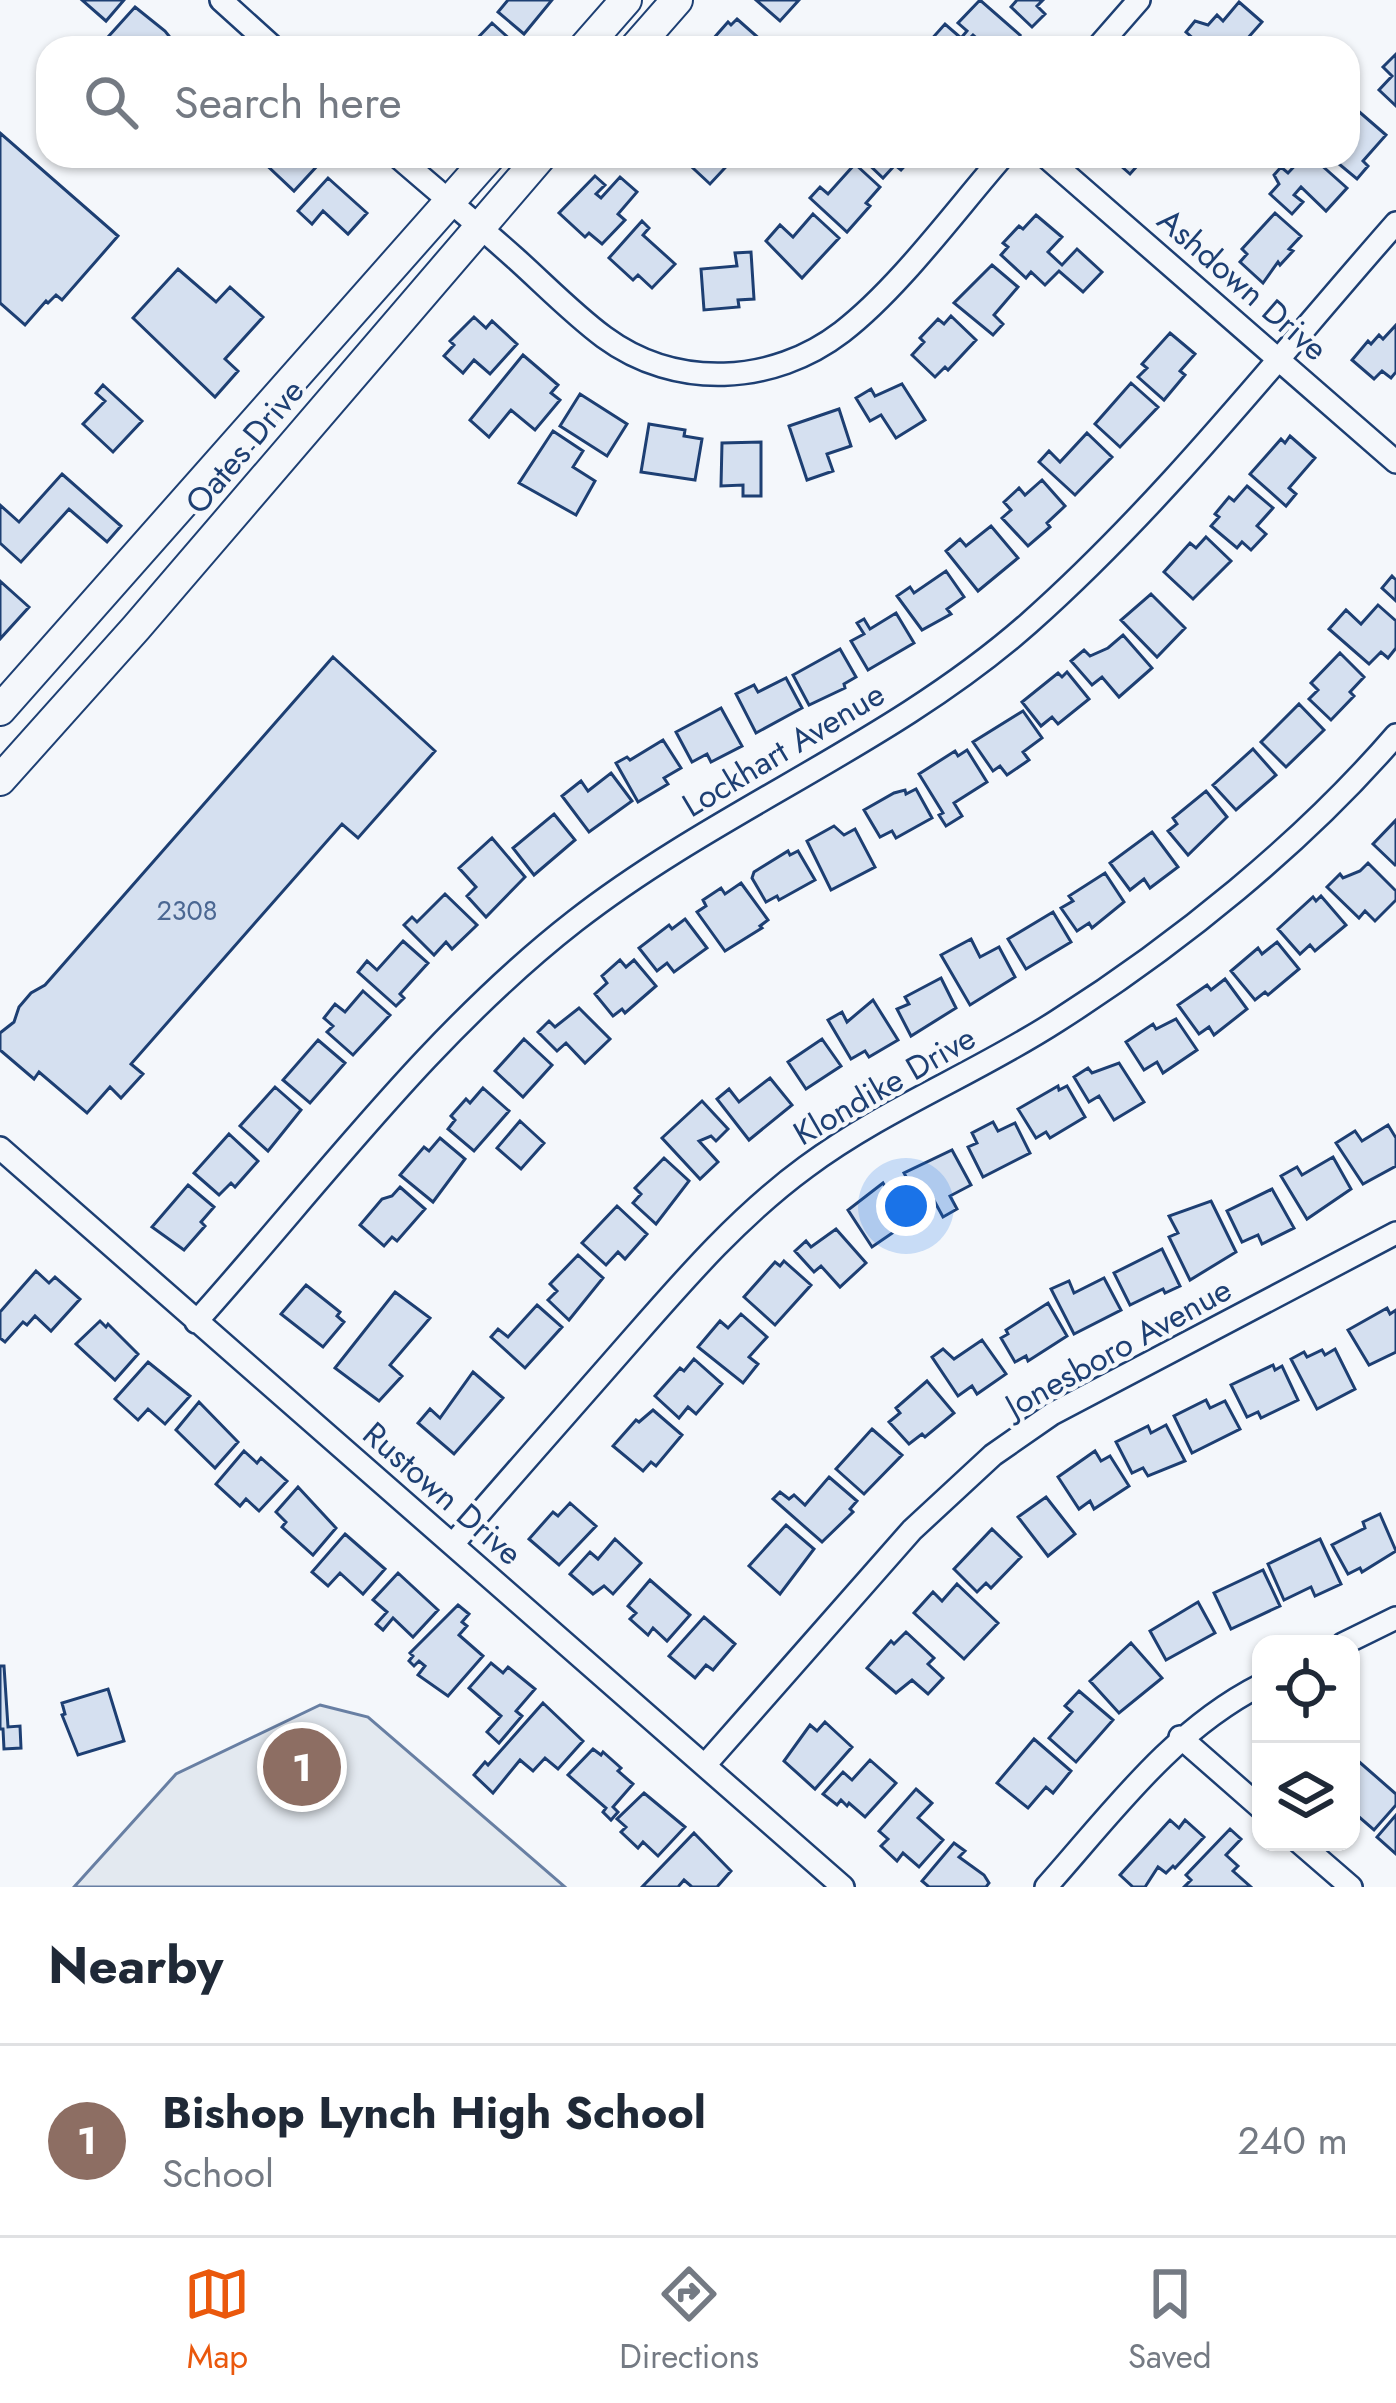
<!DOCTYPE html>
<html lang="en">
<head>
<meta charset="utf-8">
<style>
	:root { --surface:#fff; --page:#f6f6f7; --text:#1f2937; --muted:#747a83; --line:#e0e1e3; --accent:#ea580c }
	body { margin:0; font-family:Jost,sans-serif; background:var(--page); color:var(--text) }
	.controls { position:absolute; right:36px; bottom:36px; display:grid; overflow:hidden; border-radius:24px; box-shadow:0 3px 9px #0004 }
	.controls button { width:108px; height:108px; display:grid; place-items:center; padding:0; border:0; border-bottom:3px solid var(--line); background:var(--surface); color:var(--text); font:60px sans-serif }
	.you { position:absolute; left:906px; top:1206px; width:42px; height:42px; margin:-30px; border:9px solid #fff; border-radius:50%; background:#1a73e8; box-shadow:0 0 0 18px #1a73e833 }
	.badge { display:grid; place-items:center; width:78px; height:78px; border-radius:50%; background:var(--accent); color:#fff; font-size:39px; font-weight:700 }
	.pin { position:absolute; translate:-50% -50%; border:6px solid #fff; box-shadow:0 3px 12px #0006 }
	.list { margin:0; padding:0; list-style:none }
	h2 { display:flex; justify-content:space-between; align-items:center; height:156px; margin:0; padding:0 48px; font-size:51px }
	h2 small { font-size:39px; font-weight:400; color:var(--muted) }
	.list li { display:grid; grid-template-columns:78px 1fr auto; gap:36px; align-items:center; box-sizing:border-box; height:192px; padding:0 48px; border-top:3px solid var(--line) }
	.list b { display:block; font-size:45px; white-space:nowrap }
	.list p { margin:0; font-size:39px; white-space:nowrap; color:var(--muted) }
	.list em { font-size:39px; font-style:normal; color:var(--muted) }
	.icon { flex:none; width:66px; height:66px; fill:none; stroke:currentColor; stroke-width:2; stroke-linecap:round; stroke-linejoin:round }
	.map { position:relative; flex:none; width:1396px; height:1887px; overflow:hidden }
	.search { position:absolute; background:var(--surface); box-shadow:0 3px 9px #0004; left:36px; right:36px; top:36px; height:132px; display:flex; align-items:center; gap:30px; box-sizing:border-box; padding:0 42px; border-radius:36px; color:var(--muted); font-size:45px }
	.sheet { height:348px; background:var(--surface) }
	nav { display:flex; justify-content:space-around; align-items:center; box-sizing:border-box; height:168px; border-top:3px solid var(--line); background:var(--surface); font-size:33px; color:var(--muted) }
	nav a { display:grid; justify-items:center; gap:6px }
	nav .on { color:var(--accent) }
	.map>svg:first-child { display:block }
</style>
</head>
<body>
<div class="map">
<svg width="1396" height="1887" viewBox="0 0 1396 1887">
	<rect width="100%" height="100%" fill="#f4f7fb"/>
	<!-- green -->
	<path fill="#e3e9f0" stroke="#687fa3" stroke-width="3" d="M320,1705L368,1717L565,1887H74L176,1774Z"/>
	<!-- building -->
	<path fill="#d5e0f0" stroke="#1d3f73" stroke-width="3" d="M82,0H124L106,21Z
		M508,0H552L524,34L498,12Z
		M756,0H799L780,21Z
		M980,0L1020,35L1008,48H988L973,35L971,37L978,44L974,48H934L928,43L945,24L961,38L967,31L958,23Z
		M1017,0H1043L1037,6L1045,14L1032,27L1011,7Z
		M1239,2L1262,22L1239,48H1204L1186,32L1195,21L1208,25L1217,15L1223,21Z
		M135,7L165,31L173,41L167,48H137L131,43L127,48H118L108,37Z
		M737,19L762,41L756,48H705L728,22L731,25Z
		M492,23L513,42L508,48H468Z
		M1396,54V106L1379,90L1392,76L1383,67Z
		M1349,103L1386,135L1363,161L1368,166L1357,179L1333,159L1348,156Z
		M0,133L118,236L62,300L56,295L48,303L46,301L25,325L0,303Z
		M261,156H309L318,165L294,191L259,158Z
		M680,156H736L710,184Z
		M860,156H914L901,170L895,165L883,178Z
		M1114,156H1146L1130,174L1112,158Z
		M1304,156H1311L1347,188L1326,211L1301,187L1294,195L1303,202L1292,214L1270,194L1279,184L1274,175L1281,167L1288,173Z
		M855,164L880,187L866,203L870,206L847,232L810,198L820,187L828,194Z
		M595,176L605,185L596,194L601,198L620,177L637,192L618,214L625,220L602,244L589,233L585,237L559,213Z
		M328,178L367,213L348,234L323,211L312,224L298,211Z
		M1275,213L1301,236L1289,249L1293,251L1280,265L1278,262L1263,283L1240,262L1247,254L1242,249Z
		M813,214L839,238L802,278L766,241L780,225L793,237Z
		M1036,215L1062,237L1048,252L1062,265L1077,249L1102,272L1083,292L1059,271L1045,285L1031,272L1026,278L1001,255L1008,247L1003,243L1019,226L1023,229Z
		M642,221L649,228L643,235L675,264L652,288L638,275L633,280L609,258Z
		M751,252L754,299L738,300L739,307L704,310L701,269L737,266L735,253Z
		M992,265L1018,287L994,315L1003,324L993,335L954,303Z
		M178,269L216,302L230,287L263,317L225,359L238,371L215,397L133,318Z
		M951,316L976,340L948,370L945,367L935,377L912,355L924,342L920,338L938,319L944,324Z
		M474,317L486,328L492,321L517,344L490,374L474,360L463,373L444,356L454,345L450,341Z
		M1396,325V372L1391,378L1382,371L1374,379L1352,360L1368,341L1371,344L1379,335L1383,339Z
		M1170,333L1195,354L1180,371L1185,375L1164,400L1138,377L1147,368L1142,364Z
		M523,355L558,385L551,393L560,400L535,430L511,410L489,437L470,420Z
		M1131,383L1158,407L1120,447L1095,424Z
		M902,384L925,420L896,438L881,415L870,421L856,398L871,389L875,396Z
		M103,385L142,421L113,452L83,424L105,401L96,393Z
		M580,394L627,424L607,456L560,426Z
		M839,409L851,446L827,454L833,471L807,480L789,426Z
		M649,424L685,430L684,436L702,439L695,480L641,472Z
		M553,431L583,451L573,467L595,481L576,515L519,483Z
		M1087,433L1112,457L1075,495L1039,462L1049,451L1060,462Z
		M1290,436L1315,458L1289,488L1296,494L1286,506L1250,474L1281,439L1285,443Z
		M761,442V496H743V485L721,486L722,443Z
		M62,474L121,526L107,542L69,509L21,562L0,543V505L19,522Z
		M1042,480L1065,506L1047,523L1050,527L1028,546L1002,518L1011,510L1004,502L1019,488L1025,495Z
		M1247,486L1273,508L1257,526L1266,534L1251,550L1242,542L1237,548L1211,526L1219,517L1215,514L1229,497L1234,501Z
		M991,526L1018,558L978,591L946,551L960,539L966,546Z
		M1206,537L1231,561L1193,599L1164,572L1190,543L1196,548Z
		M946,571L964,597L947,609L951,614L922,630L897,596L910,587L914,593Z
		M1392,576L1396,580V601L1382,588Z
		M0,581L29,607L0,639Z
		M1151,594L1185,628L1157,657L1121,620Z
		M1378,605L1396,621V648L1388,658L1381,652L1369,664L1329,629L1346,610L1361,624Z
		M896,613L914,643L868,670L851,641L864,634L857,623L864,619L870,629Z
		M1123,635L1152,668L1119,697L1102,677L1092,685L1071,661L1084,650L1090,656L1108,648Z
		M840,649L856,677L844,684L845,688L809,705L793,675Z
		M1340,653L1364,677L1350,692L1354,696L1331,720L1309,699L1318,690L1311,683Z
		M333,657L435,751L358,838L342,824L131,1064L143,1074L121,1098L110,1087L87,1113L39,1072L34,1079L0,1050V1033L14,1022L19,1007L31,993L45,985Z
		M1067,672L1089,699L1058,724L1052,717L1041,726L1022,702L1058,673L1062,677Z
		M786,678L802,708L756,733L736,694L754,685L758,692Z
		M1299,704L1324,730L1286,767L1261,742Z
		M721,708L742,746L711,762L707,754L692,762L676,732Z
		M1023,711L1042,738L1023,752L1029,760L1007,775L1000,766L993,771L973,742Z
		M663,740L681,768L664,778L668,784L638,802L616,763L627,757L630,760Z
		M1253,749L1276,775L1236,810L1213,785Z
		M967,750L987,782L954,803L962,816L946,826L939,815L943,813L919,774L955,751L958,756Z
		M611,773L632,801L589,832L562,796L581,781L588,791Z
		M916,789L932,818L896,838L892,831L880,837L864,810L894,793L905,790L906,794Z
		M1206,791L1227,817L1188,855L1168,831L1177,824L1173,818Z
		M554,814L575,840L534,875L513,848Z
		M1396,820V864L1395,865L1373,844Z
		M834,826L844,835L855,829L875,867L831,890L807,841Z
		M1152,832L1178,867L1150,888L1144,879L1130,890L1110,863Z
		M492,838L525,877L486,917L467,896L476,887L459,868Z
		M788,851L790,855L798,851L815,880L779,900L777,896L766,902L752,878L754,872Z
		M1368,863L1396,891V900L1375,921L1365,911L1359,918L1327,887L1340,874L1343,878L1360,871Z
		M1105,873L1124,902L1092,928L1089,923L1077,931L1061,908L1073,901L1069,896Z
		M741,883L768,920L760,926L762,928L725,951L697,912L706,906L703,900L721,888L725,894Z
		M445,894L477,925L452,949L446,942L434,955L404,925L412,917L417,922Z
		M1321,896L1346,925L1315,951L1310,945L1300,954L1278,929L1313,897L1316,901Z
		M1053,912L1071,942L1026,969L1008,939Z
		M685,919L707,948L674,972L667,963L657,971L639,948L669,925L672,929Z
		M971,939L980,957L999,947L1015,977L970,1005L941,955Z
		M403,941L428,963L400,994L404,998L396,1006L358,972L367,961L377,970Z
		M1277,942L1299,969L1268,995L1265,992L1255,1000L1231,971L1258,948L1262,954Z
		M620,960L626,967L634,960L656,986L625,1013L622,1009L613,1016L595,994L607,983L602,976Z
		M941,978L956,1008L911,1036L897,1009L909,1004L905,997Z
		M1225,979L1247,1009L1214,1035L1209,1027L1199,1034L1178,1005L1207,985L1211,990Z
		M363,991L390,1015L353,1055L327,1032L333,1026L324,1018L335,1004L345,1012Z
		M873,1000L898,1040L869,1057L865,1051L851,1059L828,1020L842,1012L847,1022Z
		M579,1008L610,1039L585,1063L566,1043L557,1051L538,1032L549,1021L555,1027Z
		M1176,1019L1197,1050L1163,1073L1157,1062L1144,1070L1126,1042L1153,1024L1156,1029Z
		M524,1039L552,1065L523,1097L495,1071Z
		M822,1039L841,1066L806,1089L788,1062Z
		M318,1040L345,1063L310,1103L283,1080Z
		M1119,1063L1144,1102L1114,1120L1099,1096L1089,1102L1074,1077L1088,1068L1092,1073Z
		M770,1078L792,1105L749,1140L717,1099L729,1089L739,1102Z
		M1058,1086L1059,1090L1067,1086L1085,1117L1050,1138L1046,1132L1036,1138L1018,1109Z
		M275,1087L301,1110L268,1151L240,1126Z
		M483,1088L509,1111L474,1151L448,1129L455,1120L451,1116L466,1099L470,1103Z
		M702,1101L728,1129L716,1141L711,1136L699,1141L718,1162L700,1179L662,1138Z
		M520,1121L544,1143L521,1169L497,1148Z
		M993,1122L998,1131L1015,1123L1030,1153L983,1177L968,1147L977,1143L972,1133Z
		M1388,1125L1396,1138V1166L1363,1184L1336,1143L1355,1131L1362,1141Z
		M229,1134L258,1161L235,1187L231,1183L219,1195L194,1173Z
		M440,1138L465,1159L433,1202L400,1175L424,1147L429,1151Z
		M952,1150L971,1185L950,1196L957,1209L943,1217L930,1193L918,1199L904,1173Z
		M1333,1157L1351,1189L1307,1219L1281,1176L1297,1167L1302,1175Z
		M664,1158L689,1181L656,1224L633,1203L641,1194L635,1188Z
		M883,1183L888,1191L897,1185L917,1216L872,1247L848,1210Z
		M188,1185L214,1207L201,1222L205,1226L184,1250L152,1227Z
		M400,1187L425,1209L397,1241L392,1237L384,1246L360,1225L382,1199L392,1196Z
		M1272,1189L1294,1228L1262,1244L1258,1235L1242,1242L1227,1211Z
		M1211,1201L1236,1252L1190,1280L1169,1237L1178,1233L1169,1216Z
		M617,1206L647,1234L625,1259L618,1252L606,1265L582,1243Z
		M836,1229L866,1263L840,1287L821,1266L814,1272L795,1251L806,1241L811,1247Z
		M1162,1249L1180,1286L1165,1293L1163,1289L1130,1305L1114,1273Z
		M578,1255L603,1278L569,1320L548,1300L557,1291L550,1284Z
		M784,1261L811,1285L775,1325L744,1297L775,1262L780,1266Z
		M36,1271L49,1283L55,1277L80,1299L51,1331L35,1316L27,1325L23,1322L5,1342L0,1338V1312Z
		M1104,1278L1121,1310L1074,1334L1051,1289L1069,1281L1074,1293Z
		M306,1285L340,1312L337,1316L344,1322L323,1347L281,1314Z
		M395,1292L430,1318L390,1365L402,1376L379,1401L335,1368Z
		M1048,1303L1067,1336L1028,1361L1026,1356L1015,1362L1001,1338L1008,1334L1006,1330Z
		M537,1305L562,1327L525,1368L491,1337L498,1329L508,1337Z
		M1387,1308L1390,1314L1396,1310V1352L1369,1365L1348,1330Z
		M741,1314L767,1337L749,1357L758,1364L743,1383L698,1347L720,1321L728,1328Z
		M100,1321L106,1327L108,1324L138,1354L115,1380L76,1344Z
		M982,1340L1006,1374L977,1394L972,1386L958,1396L932,1357L943,1349L954,1359Z
		M1335,1349L1355,1389L1317,1409L1291,1359L1304,1352L1307,1357L1322,1350L1325,1355Z
		M694,1359L722,1384L696,1414L688,1407L679,1418L655,1396L680,1368L684,1371Z
		M148,1362L190,1396L165,1424L148,1409L138,1420L115,1399Z
		M1273,1365L1275,1370L1282,1366L1298,1400L1261,1418L1258,1412L1247,1417L1231,1385Z
		M473,1372L503,1398L454,1454L418,1423L430,1409L440,1418Z
		M927,1381L954,1413L925,1437L922,1434L909,1444L889,1422L900,1413L896,1408Z
		M1206,1400L1210,1408L1225,1401L1240,1429L1192,1453L1174,1416Z
		M199,1402L238,1442L215,1468L176,1430Z
		M653,1410L682,1435L656,1466L651,1462L643,1471L613,1446L636,1420L639,1422Z
		M1166,1425L1185,1461L1148,1476L1143,1468L1132,1473L1116,1442L1148,1426L1151,1433Z
		M872,1429L902,1455L864,1494L836,1469Z
		M244,1451L257,1463L261,1458L287,1481L259,1511L246,1499L240,1506L216,1484Z
		M1095,1451L1101,1461L1110,1456L1129,1486L1094,1509L1090,1501L1079,1509L1058,1477Z
		M829,1477L857,1501L850,1509L853,1512L822,1542L773,1499L780,1492L789,1499L794,1495L805,1505Z
		M298,1487L336,1528L313,1555L282,1527L286,1522L276,1512Z
		M1046,1497L1075,1534L1048,1556L1018,1517Z
		M570,1503L596,1526L559,1565L529,1539L553,1512L558,1516Z
		M1380,1514L1396,1551L1362,1572L1360,1568L1348,1574L1332,1545L1365,1528L1363,1522Z
		M786,1525L814,1549L780,1594L749,1566Z
		M992,1529L1021,1557L991,1588L986,1583L977,1592L954,1569Z
		M345,1534L385,1569L363,1594L340,1573L328,1586L312,1572Z
		M615,1539L641,1563L613,1594L604,1586L593,1594L570,1574L590,1552L598,1559Z
		M1320,1539L1341,1584L1315,1596L1311,1587L1284,1600L1268,1564Z
		M1263,1570L1280,1606L1231,1629L1214,1593Z
		M398,1573L438,1610L413,1637L393,1618L383,1630L376,1624L387,1612L373,1600Z
		M650,1580L690,1615L667,1641L653,1628L648,1635L630,1619L636,1613L628,1606Z
		M957,1584L998,1623L964,1659L914,1613L933,1592L942,1601Z
		M1198,1602L1215,1633L1166,1660L1150,1631Z
		M458,1605L469,1614L462,1622L467,1626L459,1635L483,1656L448,1696L418,1675L425,1666L419,1661L414,1666L409,1661L413,1656L410,1653Z
		M704,1617L735,1644L713,1670L706,1665L695,1678L669,1656Z
		M906,1632L934,1658L928,1664L943,1678L928,1694L912,1680L896,1693L867,1668L891,1641L894,1644Z
		M1131,1643L1162,1678L1119,1713L1090,1681Z
		M491,1663L503,1673L508,1667L535,1689L516,1711L522,1716L499,1743L487,1732L501,1716L469,1688Z
		M0,1666H4L8,1727L20,1726L21,1748L4,1749L3,1729H0Z
		M108,1689L124,1741L78,1755L62,1715L65,1714L62,1703Z
		M1079,1691L1113,1720L1076,1762L1049,1738L1072,1712L1065,1706Z
		M543,1703L583,1741L558,1769L545,1758L533,1771L520,1760L493,1793L474,1775L485,1762L488,1765Z
		M825,1722L852,1747L815,1789L784,1761L810,1725L817,1731Z
		M1034,1739L1071,1771L1053,1793L1046,1787L1028,1808L997,1783Z
		M593,1749L601,1755L603,1752L621,1768L618,1771L633,1784L613,1807L618,1812L611,1820L603,1812L606,1808L568,1775Z
		M870,1760L896,1783L865,1817L849,1803L847,1806L841,1800L837,1805L823,1794L843,1772L852,1780Z
		M1357,1760L1396,1794V1805L1374,1830L1351,1810V1767Z
		M916,1789L932,1803L918,1818L943,1840L919,1867L903,1853L897,1861L881,1846L888,1839L879,1831Z
		M644,1793L685,1827L658,1856L643,1842L638,1848L621,1832L626,1827L617,1819Z
		M1396,1815V1854L1377,1837Z
		M1170,1820L1179,1828L1185,1820L1204,1837L1175,1868L1173,1866L1166,1873L1158,1867L1145,1887H1133L1120,1875Z
		M1230,1829L1241,1839L1226,1855L1238,1866L1233,1871L1251,1887H1184L1191,1880L1186,1875Z
		M694,1833L731,1871L717,1887H692L684,1880L678,1887H642Z
		M954,1843L965,1851L959,1857L984,1875L989,1883L986,1887H929L922,1881Z"/>
	<g fill="none" stroke-linecap="round" stroke-linejoin="round">
		<!-- minor casing -->
		<g stroke="#1d3f73" stroke-width="26">
			<path id="minor" d="M221,0L274,48
				M1097,48L1139,0
				M397,156C436,190 476,223 515,258C544,284 573,314 604,337C676,390 773,385 842,332C899,288 955,211 1003,156
				M1045,156L1396,462
				M0,1148L843,1887
				M196,1322C319,1185 430,1034 575,921C719,809 892,744 1029,623C1164,503 1277,358 1396,223
				M453,1544C508,1480 564,1417 620,1353C678,1287 735,1219 806,1167C884,1109 975,1074 1057,1021C1178,944 1302,844 1396,735
				M1343,1644L1396,1618
				M1180,1737L1261,1808
				M705,1765L912,1530L993,1455L1052,1414L1396,1233
				M1299,1842L1351,1887
				M1046,1887C1112,1813 1172,1730 1261,1685"/>
		</g>
		<!-- secondary casing -->
		<g stroke="#1d3f73" stroke-width="34">
			<path id="secondary" d="M584,48L626,0
				M635,48L677,0
				M0,710L490,156
				M0,780L136,628L541,156"/>
		</g>
		<!-- minor -->
		<use href="#minor" stroke="#f4f7fb" stroke-width="21"/>
		<!-- secondary -->
		<use href="#secondary" stroke="#f4f7fb" stroke-width="30"/>
	</g>
	<g text-anchor="middle" stroke-width="9" stroke-linejoin="round" paint-order="stroke">
		<!-- number labels -->
		<g font-size="27" fill="#4b6792">
			<text x="187" y="920">2308</text>
		</g>
		<!-- street labels -->
		<g font-size="33" fill="#1d3f73" stroke="#f4f7fb">
			<text transform="translate(1243 284) rotate(41)" y="12">Ashdown Drive</text>
			<text transform="translate(244 446) rotate(-50)" y="12">Oates Drive</text>
			<text transform="translate(783 749) rotate(-31)" y="12">Lockhart Avenue</text>
			<text transform="translate(884 1085) rotate(-30)" y="12">Klondike Drive</text>
			<text transform="translate(1118 1347) rotate(-29)" y="12">Jonesboro Avenue</text>
			<text transform="translate(443 1493) rotate(41)" y="12">Rustown Drive</text>
		</g>
	</g>
</svg>
<div class="controls">
<button><svg class="icon" aria-label="locate" viewBox="0 0 24 24"><circle cx="12" cy="12" r="6"/><path d="M12 2v4M12 18v4M2 12h4M18 12h4"/></svg></button>
<button><svg class="icon" aria-label="layers" viewBox="0 0 24 24"><path d="M12 4l9 5-9 5-9-5zM3 14l9 5 9-5"/></svg></button>
</div>
<div class="you"></div>
<div class="pin badge" style="left:302px;top:1767px;background:#8d6e63">1</div>
<div class="search"><svg class="icon" aria-label="search" viewBox="0 0 24 24"><circle cx="10" cy="10" r="6"/><path d="M15 15l6 6"/></svg>Search here</div>
</div>
<section class="sheet">
<h2>Nearby<small></small></h2>
<ul class="list">
<li><span class="badge" style="background:#8d6e63">1</span><div><b>Bishop Lynch High School</b><p>School</p></div><em>240 m</em></li>
</ul>
</section>
<nav>
<a class="on"><svg class="icon" aria-label="map" viewBox="0 0 24 24"><path d="M3 6l6-2 6 2 6-2v14l-6 2-6-2-6 2zM9 4v14M15 6v14"/></svg>Map</a>
<a><svg class="icon" aria-label="directions" viewBox="0 0 24 24"><path d="M12 3l9 9-9 9-9-9zM9 14v-3h6M13 9l2 2-2 2"/></svg>Directions</a>
<a><svg class="icon" aria-label="saved" viewBox="0 0 24 24"><path d="M7 4h10v16l-5-4-5 4z"/></svg>Saved</a>
</nav>
</body>
</html>
